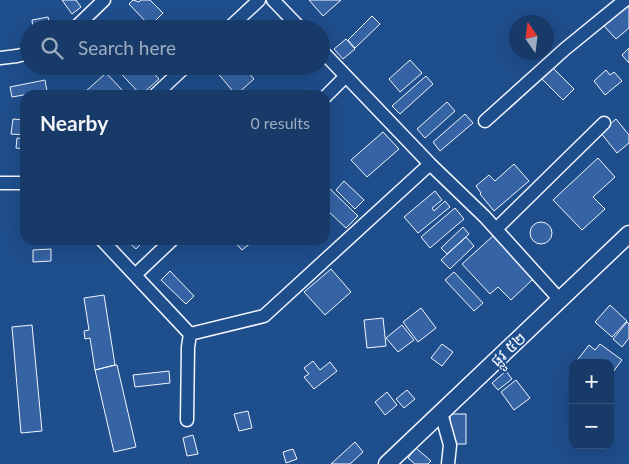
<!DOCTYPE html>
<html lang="en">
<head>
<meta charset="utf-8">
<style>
	:root { --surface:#173a69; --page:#20416f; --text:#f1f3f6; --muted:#9eadc0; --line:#36547d }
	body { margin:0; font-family:Lato,"Noto Sans Khmer",sans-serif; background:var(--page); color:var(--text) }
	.controls { position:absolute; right:15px; bottom:15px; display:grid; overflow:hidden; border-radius:10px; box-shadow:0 5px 20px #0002 }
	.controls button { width:45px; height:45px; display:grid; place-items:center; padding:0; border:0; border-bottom:1px solid var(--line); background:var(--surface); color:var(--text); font:25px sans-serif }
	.compass { position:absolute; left:509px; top:15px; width:45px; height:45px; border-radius:50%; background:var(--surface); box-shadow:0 5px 20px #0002; rotate:346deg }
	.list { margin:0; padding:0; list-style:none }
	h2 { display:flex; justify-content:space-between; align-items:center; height:65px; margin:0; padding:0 20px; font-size:21px }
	h2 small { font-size:16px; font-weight:400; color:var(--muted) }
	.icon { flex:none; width:28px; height:28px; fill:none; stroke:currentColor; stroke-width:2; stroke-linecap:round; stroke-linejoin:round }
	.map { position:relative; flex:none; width:629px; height:464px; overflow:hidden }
	.search { position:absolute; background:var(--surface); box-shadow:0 5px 20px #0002; left:20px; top:20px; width:310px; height:55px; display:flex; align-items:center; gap:12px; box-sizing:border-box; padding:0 18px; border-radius:28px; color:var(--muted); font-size:19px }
	.panel { position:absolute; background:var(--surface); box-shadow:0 5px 20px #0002; left:20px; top:90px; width:310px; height:155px; border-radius:15px }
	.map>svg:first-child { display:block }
</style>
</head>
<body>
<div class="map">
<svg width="629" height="464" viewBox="0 0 629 464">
	<rect width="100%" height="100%" fill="#1f4e8c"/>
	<!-- building -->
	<path fill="#3563a3" stroke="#f2f6ff" d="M62,0H76L81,7L72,14Z
		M133,0L139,2L141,0H150L163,13L150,26L129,4Z
		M309,0H341L323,16Z
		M629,3V28L616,39L604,26Z
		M372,16L380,24L355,48L348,40Z
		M48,17L51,29H33L32,20Z
		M346,39L355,49L343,59L334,49Z
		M629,48V63L622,55Z
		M410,60L422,73L400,92L389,79Z
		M114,66H147L159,79L141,95Z
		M217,66H250L252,69L248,72L254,79L236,95L216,71L219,68Z
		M553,68L574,89L563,100L542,79Z
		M606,70L610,75L614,72L622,81L605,95L594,81Z
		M106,73L127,95H87L85,92Z
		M426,76L433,84L400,114L392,106Z
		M45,80L47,91L12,97L10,87Z
		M447,102L455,111L425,138L417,129Z
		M465,114L473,123L440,151L433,142Z
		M13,119L25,120V135L11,134Z
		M616,119L629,135V143L617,153L600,132Z
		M383,132L399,149L367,177L351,160Z
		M17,138L25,139V149L16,148Z
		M598,158L615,177L593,197L605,209L582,230L553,200Z
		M514,164L529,181L494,211L480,194L481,193L476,186L489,175L495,181Z
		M344,181L364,200L355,209L336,190Z
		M325,184L358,216L346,228L325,208Z
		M435,191L442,200L432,208L434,211L445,201L450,207L418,233L404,217Z
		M455,208L464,219L430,248L421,237Z
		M530 233a11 11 0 1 1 22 0a11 11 0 1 1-22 0Z
		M463,227L469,234L447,254L441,248Z
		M493,236L533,279L511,300L498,287L490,294L462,264Z
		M466,237L474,246L450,269L441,260Z
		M126,240H141L143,242L136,249Z
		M233,240H250L252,242L242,250Z
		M51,249V261L33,262V250Z
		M331,269L351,292L325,315L304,292Z
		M170,271L194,296L186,304L161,280Z
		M454,272L483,303L474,311L445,280Z
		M104,295L115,365L95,370L90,338L85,339L84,331L89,330L84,298Z
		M610,305L627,321L612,337L595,322Z
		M421,308L436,328L418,342L403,322Z
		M383,318L386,346L367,348L364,320Z
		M627,322L629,324V338L622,347L613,339Z
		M32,325L42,431L21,433L12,327Z
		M402,325L414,340L398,352L386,338Z
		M442,344L453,352L442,366L431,358Z
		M600,344L622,360L610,376V363H575L589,345L595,350Z
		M313,361L320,370L330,362L337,371L314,389L304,377L309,374L304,368Z
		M115,365H117L136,447L114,452L95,370Z
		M169,371L170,383L135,387L133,375Z
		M506,371L512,379L498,390L492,383Z
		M516,380L530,398L514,410L501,392Z
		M407,390L415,399L404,408L396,399Z
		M387,392L397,405L385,415L375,402Z
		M248,411L252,428L239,431L234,414Z
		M450,414H466V444H450Z
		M193,435L198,454L187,456L183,438Z
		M355,442L363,452L350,464H331Z
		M416,448L431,461L428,464H415L408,458Z
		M293,449L297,459L286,463L283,452Z"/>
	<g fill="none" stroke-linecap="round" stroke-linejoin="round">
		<!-- minor casing -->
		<g stroke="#f2f6ff" stroke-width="15">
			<path id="minor" d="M273,0L301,29
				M74,29L104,0
				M228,29L259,0
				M321,50L430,164L485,217L560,300
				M0,58L17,56L29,53
				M155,95L186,66
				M325,97L346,76
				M485,121L565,49L625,0
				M0,183H25
				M496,229L604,123
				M102,240L190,334
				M135,275L172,240
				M190,334L264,316L430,164
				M441,413L450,445L448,464
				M187,420L188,347L190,334"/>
		</g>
		<!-- tertiary casing -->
		<g stroke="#f2f6ff" stroke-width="19">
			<path id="tertiary" d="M387,464L629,234"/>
		</g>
		<!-- minor -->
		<use href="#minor" stroke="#1f4e8c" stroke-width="12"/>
		<!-- tertiary -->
		<use href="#tertiary" stroke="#1f4e8c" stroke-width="16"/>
	</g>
	<g text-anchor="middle" stroke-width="4" stroke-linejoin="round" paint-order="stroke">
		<!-- street labels -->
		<g font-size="16" fill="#f2f6ff" stroke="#1f4e8c">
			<text transform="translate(508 349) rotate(-43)" y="6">ផ្លូវ ៥២</text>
		</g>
	</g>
</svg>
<div class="controls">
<button>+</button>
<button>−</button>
</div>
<svg class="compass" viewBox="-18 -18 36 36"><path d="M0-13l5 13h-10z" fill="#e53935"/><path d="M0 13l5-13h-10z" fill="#9eadc0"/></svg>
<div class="search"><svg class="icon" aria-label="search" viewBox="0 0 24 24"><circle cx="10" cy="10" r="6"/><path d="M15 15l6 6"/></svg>Search here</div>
<section class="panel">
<h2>Nearby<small>0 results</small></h2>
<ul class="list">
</ul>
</section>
</div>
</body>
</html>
